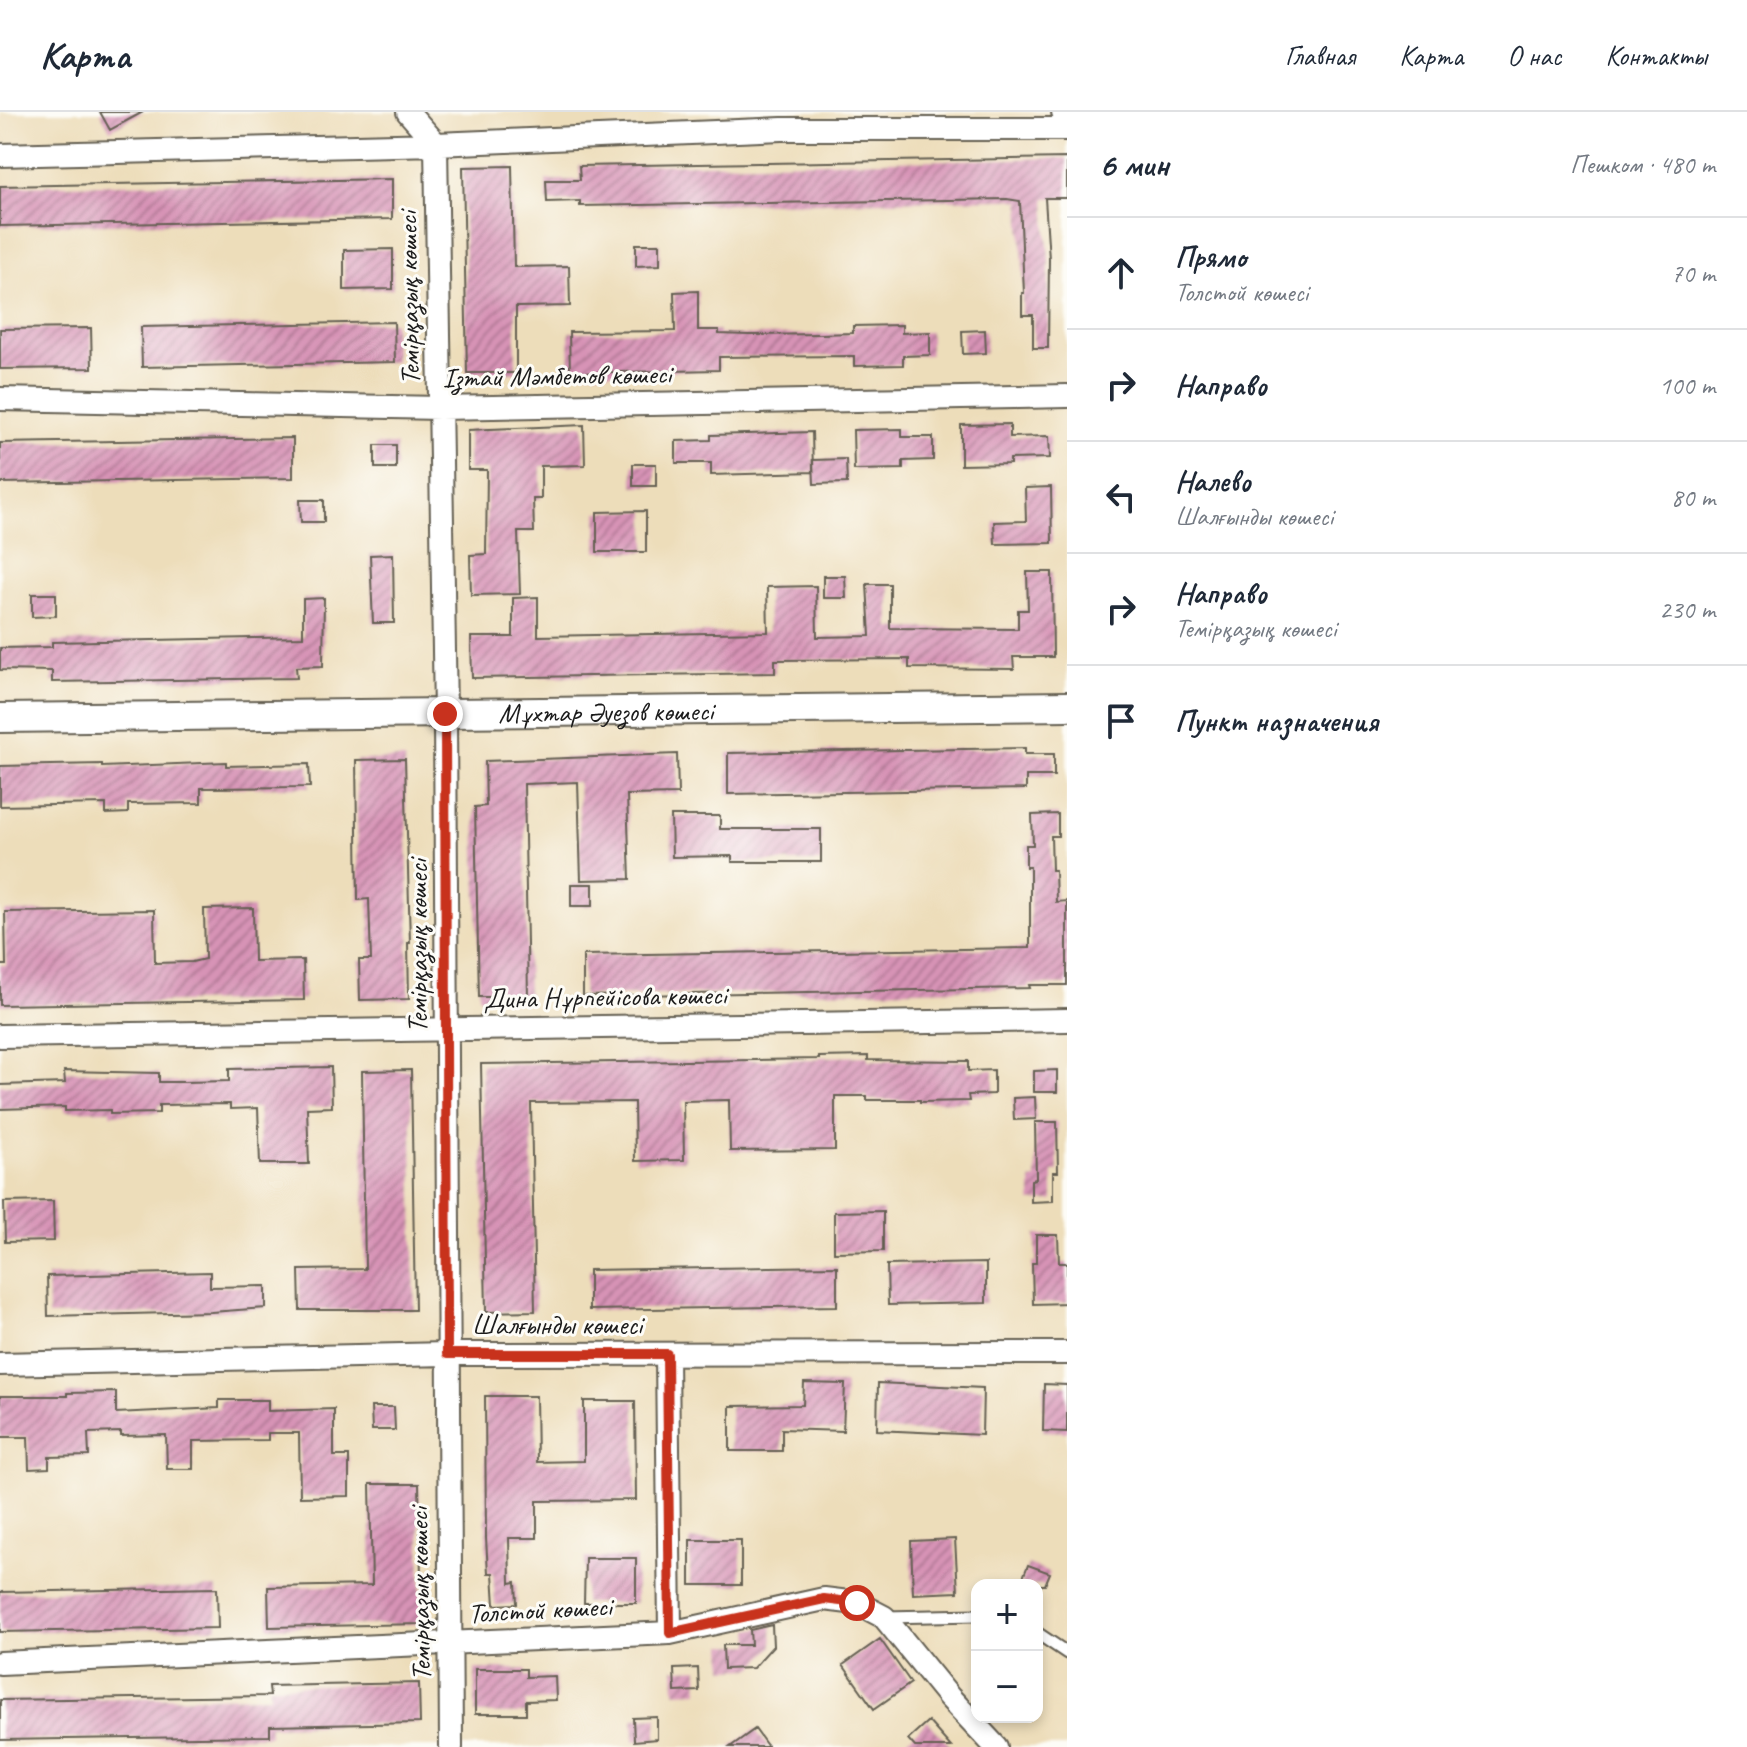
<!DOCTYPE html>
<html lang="ru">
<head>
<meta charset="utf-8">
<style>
	:root { --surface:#fff; --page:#f2f2f3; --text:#1f2937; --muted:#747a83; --line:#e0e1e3 }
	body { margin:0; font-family:Caveat,sans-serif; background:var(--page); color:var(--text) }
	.controls { position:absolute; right:24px; bottom:24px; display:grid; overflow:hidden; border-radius:16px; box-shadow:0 4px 12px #0003 }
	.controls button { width:72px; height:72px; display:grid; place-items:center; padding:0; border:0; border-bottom:2px solid var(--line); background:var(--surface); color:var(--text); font:40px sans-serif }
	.stop { position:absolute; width:24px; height:24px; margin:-18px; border:6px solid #c8321e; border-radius:50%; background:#fff }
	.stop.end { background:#c8321e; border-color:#fff; box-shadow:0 2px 8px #0008 }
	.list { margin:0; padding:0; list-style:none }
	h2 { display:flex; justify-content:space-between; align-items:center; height:104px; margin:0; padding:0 32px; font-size:34px }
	h2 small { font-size:26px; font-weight:400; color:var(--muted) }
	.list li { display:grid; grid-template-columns:52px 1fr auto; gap:24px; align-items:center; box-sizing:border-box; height:112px; padding:0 32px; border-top:2px solid var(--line) }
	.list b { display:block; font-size:30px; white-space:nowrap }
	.list p { margin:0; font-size:26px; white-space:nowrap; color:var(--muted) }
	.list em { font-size:26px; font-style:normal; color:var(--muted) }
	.icon { flex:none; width:44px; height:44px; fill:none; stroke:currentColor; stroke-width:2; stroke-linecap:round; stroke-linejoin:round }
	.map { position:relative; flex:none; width:1067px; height:1635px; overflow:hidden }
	header { display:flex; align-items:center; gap:48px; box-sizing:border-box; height:112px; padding:0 40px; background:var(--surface); border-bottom:2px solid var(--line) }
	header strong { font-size:38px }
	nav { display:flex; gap:44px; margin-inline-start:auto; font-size:28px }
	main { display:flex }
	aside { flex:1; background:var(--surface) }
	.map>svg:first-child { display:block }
</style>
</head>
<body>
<header>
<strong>Карта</strong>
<nav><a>Главная</a><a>Карта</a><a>О нас</a><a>Контакты</a></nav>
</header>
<main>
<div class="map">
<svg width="1067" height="1635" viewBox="0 0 1067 1635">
	<defs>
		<pattern id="building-hatch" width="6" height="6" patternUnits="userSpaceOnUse" patternTransform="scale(2)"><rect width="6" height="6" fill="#d793b6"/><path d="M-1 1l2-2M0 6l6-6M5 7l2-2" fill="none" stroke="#ae7793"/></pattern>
	</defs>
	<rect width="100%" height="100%" fill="#fdfcf7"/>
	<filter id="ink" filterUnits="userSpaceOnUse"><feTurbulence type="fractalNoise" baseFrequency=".0125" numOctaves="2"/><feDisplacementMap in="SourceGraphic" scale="16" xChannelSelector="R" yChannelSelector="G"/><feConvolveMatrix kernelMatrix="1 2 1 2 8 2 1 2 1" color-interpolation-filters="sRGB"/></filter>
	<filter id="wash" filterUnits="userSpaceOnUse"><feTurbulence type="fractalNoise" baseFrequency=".006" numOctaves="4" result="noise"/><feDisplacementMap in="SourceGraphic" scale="32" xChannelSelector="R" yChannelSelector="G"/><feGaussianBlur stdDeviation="1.8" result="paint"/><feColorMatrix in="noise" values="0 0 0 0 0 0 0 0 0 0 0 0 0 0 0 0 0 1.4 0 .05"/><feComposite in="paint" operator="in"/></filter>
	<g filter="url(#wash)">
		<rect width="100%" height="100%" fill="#edddba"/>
		<g id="blocks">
			<!-- building -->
			<path fill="url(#building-hatch)" d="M100,0H143L110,18Z
				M1067,46V86H1045L1049,147L1048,236H1033V203H1022V181H1024L1020,89L1007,87L580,94V89L547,90L546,68H580L579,54Z
				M512,54L514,155L569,154L570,194L516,195V261H467L463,55Z
				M392,67V107L0,114V74Z
				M636,132H660V153L636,154Z
				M393,137V177L344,178V138Z
				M698,179V218H719V222L749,223L821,222L853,221V214L902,213V221L930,220V243L903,244V253L854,254V244L719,245V258L570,261L569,220L675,219L674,180Z
				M394,210L395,250L142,255L141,215Z
				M91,216L92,256L0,257V217Z
				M985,218L986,241L963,242L962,219Z
				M1010,312V325L1049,324L1050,346L1010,347V352L961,353V313Z
				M584,313L585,353L541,354V387H533L534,420H518L520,482L471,483L470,443L486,442L487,358H468V318Z
				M902,317V325H933V348L903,349V357L854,358L853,318Z
				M812,320L813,360L711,363V351H676V329L711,328V323Z
				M293,326V366L0,371V331Z
				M375,333H396V356H375Z
				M846,347L847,371L814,372L813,348Z
				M633,352H656V374H633Z
				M1051,375L1052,431L995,432L994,410L1026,409L1025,376Z
				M300,388H324V410H301Z
				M646,399V440H597V400Z
				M393,442L394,511H373L370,443Z
				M1027,460H1052L1053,545H1013L1014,557L909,556V547L775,548V561L472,566L471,525H513V486L538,485V524L768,520L767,475L816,474L817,525L870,524L867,472H890V516L1018,517V498H1028Z
				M823,464H845L846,486H823Z
				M32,482H56V504L32,505Z
				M324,486L323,554L296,555L297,566L52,570V559L0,558V536L52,535V530L303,525V487Z
				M1025,636V642H1054V664H1026V677L728,682V641Z
				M677,642L678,682L627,683L630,767L581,768L578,670L524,672L528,885H479L475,695L486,694L485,649Z
				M405,647L410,831H408L409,887L360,888L359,848H371L369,787L358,788L356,648Z
				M226,650V654L309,652L310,675L201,676V691L128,692V701L106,702V692L0,694V654L102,652V655Z
				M1058,702V724H1051L1052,758H1055L1056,790L1067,789V873H1029L1030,876L583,884V843L1030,836V755H1026V733H1033L1032,703Z
				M671,704H720V717H821V750H732V744L672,745Z
				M571,772H593V794H571Z
				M253,796L254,849L303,848L304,888L0,893V853H6L5,800L154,798L155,851L192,850L205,847L204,797Z
				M868,944V948L968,949V959L994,958V982L968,983L969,989L920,990V988H867V984H835V1038L730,1039L729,988L683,989L684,1048L635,1049L634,990L531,991L535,1199L486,1200L481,952L819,947V945Z
				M331,955L332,995L307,996L309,1052H260L258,996L230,997V992L159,993V1001L110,1002V998L65,999V995L0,997V973L65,971L64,959L159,961V970H184L229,969V957Z
				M411,958L415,1198H300L299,1158L365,1157L362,959Z
				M1057,958V980H1034V959Z
				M1035,985L1036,1007L1014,1008L1013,986Z
				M1035,1010H1057L1058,1060H1053V1089L1031,1090V1068L1036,1067Z
				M53,1089L54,1129L5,1130L4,1090Z
				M883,1099V1139L834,1140V1100Z
				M1036,1123H1058L1059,1151H1067V1191L1033,1192L1032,1151H1036Z
				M986,1151V1191L888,1193L887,1153Z
				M837,1154V1194L589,1198V1158Z
				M210,1160V1175L266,1174V1196L211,1200L48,1204L47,1164Z
				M804,1271L845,1272L843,1319L782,1317V1339H730V1294L803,1293Z
				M878,1271L983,1276L982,1323L877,1318Z
				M1044,1272L1067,1273V1320L1043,1319Z
				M116,1280V1301L219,1296V1288H268V1299L334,1297V1344H349V1384L300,1385L299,1321H268V1328L193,1329V1357H167L166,1323L121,1324V1320L88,1321L89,1344L49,1345V1356L29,1357L28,1325H0V1284H67V1281Z
				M485,1284H536L537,1350L584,1349V1289H635L636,1388L537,1389V1426H509L510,1471L516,1470L517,1492L495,1493L493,1461H488L486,1426Z
				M371,1295H394L395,1318H372Z
				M370,1372H419L422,1512L269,1515L268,1475L372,1473Z
				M955,1427L958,1480L913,1482L911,1429Z
				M690,1428H741V1473H690Z
				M585,1446H636V1491H584Z
				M1028,1453L1050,1461L1045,1473H1020Z
				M217,1476L218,1516L0,1520V1480Z
				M772,1513L773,1534L753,1556L724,1557L723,1533H751L750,1518Z
				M880,1527L911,1571L874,1597L843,1553Z
				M698,1556L699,1579L675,1580L674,1557Z
				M475,1557H526V1565L555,1564L556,1588L526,1589V1602H475Z
				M419,1571L420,1611L270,1614V1624L0,1628V1588L270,1584L269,1574Z
				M657,1605V1627L634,1629L633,1606Z
				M928,1609L951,1635H915L908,1627Z
				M755,1617L768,1635H730Z"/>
		</g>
	</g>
	<g filter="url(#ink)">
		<use href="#blocks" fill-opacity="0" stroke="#656053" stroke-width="2"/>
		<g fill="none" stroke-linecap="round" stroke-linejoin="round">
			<!-- service casing -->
			<g stroke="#656053" stroke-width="15">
				<path id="service" d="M886,1505L977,1503
					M1037,1521L1067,1541"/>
			</g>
			<!-- minor casing -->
			<g stroke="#656053" stroke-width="26">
				<path id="minor" d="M408,0L436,32L445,602L451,1635
					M0,43L436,32L782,17H1067
					M0,287L440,296L1067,284
					M0,924L1067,908
					M667,1242L670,1521
					M0,1252L447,1242L1067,1241
					M0,1551L670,1521L824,1487L857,1491L884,1505L949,1585L996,1635"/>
			</g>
			<!-- tertiary casing -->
			<g stroke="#656053" stroke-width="32">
				<g id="tertiary">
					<path d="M1066,0L1067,1"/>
					<path id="s1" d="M0,606L1067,594"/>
				</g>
			</g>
			<!-- service -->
			<use href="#service" stroke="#fff" stroke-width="11"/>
			<!-- minor -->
			<use href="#minor" stroke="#fff" stroke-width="22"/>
			<!-- tertiary -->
			<use href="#tertiary" stroke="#fff" stroke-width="28"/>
		</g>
	</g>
	<g fill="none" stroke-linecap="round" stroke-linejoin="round" filter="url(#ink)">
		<!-- route -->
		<path stroke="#c8321e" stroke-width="10" d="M445,602L447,1242H667L670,1521L824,1487L857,1491"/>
	</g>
	<g text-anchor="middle" stroke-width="6" stroke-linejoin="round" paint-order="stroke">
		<!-- street labels -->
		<g font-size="28" fill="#1c1c1c" stroke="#fdfcf7">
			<text transform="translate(408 186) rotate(-91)" y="10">Темірқазық көшесі</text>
			<text transform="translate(557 263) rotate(-1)" y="10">Ізтай Мәмбетов көшесі</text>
			<text dy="10" stroke="none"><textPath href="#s1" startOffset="606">Мұхтар Әуезов көшесі</textPath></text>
			<text transform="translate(417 834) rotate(-90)" y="10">Темірқазық көшесі</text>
			<text transform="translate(605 884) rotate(-1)" y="10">Дина Нұрпейісова көшесі</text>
			<text x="557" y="1222">Шалғынды көшесі</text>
			<text transform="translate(419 1482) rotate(-91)" y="10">Темірқазық көшесі</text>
			<text transform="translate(540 1497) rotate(-3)" y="10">Толстой көшесі</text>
		</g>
	</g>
</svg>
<div class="controls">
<button>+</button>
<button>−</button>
</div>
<div class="stop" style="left:857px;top:1491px"></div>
<div class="stop end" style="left:445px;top:602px"></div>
</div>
<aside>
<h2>6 мин<small>Пешком · 480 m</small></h2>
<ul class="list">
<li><svg class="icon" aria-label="ahead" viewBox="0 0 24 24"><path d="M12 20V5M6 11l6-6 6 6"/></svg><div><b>Прямо</b><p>Толстой көшесі</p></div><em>70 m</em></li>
<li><svg class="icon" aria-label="right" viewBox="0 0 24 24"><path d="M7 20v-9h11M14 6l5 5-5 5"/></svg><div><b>Направо</b></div><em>100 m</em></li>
<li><svg class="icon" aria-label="left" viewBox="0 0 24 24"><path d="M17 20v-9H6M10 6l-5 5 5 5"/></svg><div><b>Налево</b><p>Шалғынды көшесі</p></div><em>80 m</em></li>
<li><svg class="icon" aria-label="right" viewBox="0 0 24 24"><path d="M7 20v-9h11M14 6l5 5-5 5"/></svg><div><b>Направо</b><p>Темірқазық көшесі</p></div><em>230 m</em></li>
<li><svg class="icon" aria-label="arrive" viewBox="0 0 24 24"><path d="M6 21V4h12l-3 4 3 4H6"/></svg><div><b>Пункт назначения</b></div></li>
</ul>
</aside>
</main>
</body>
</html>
